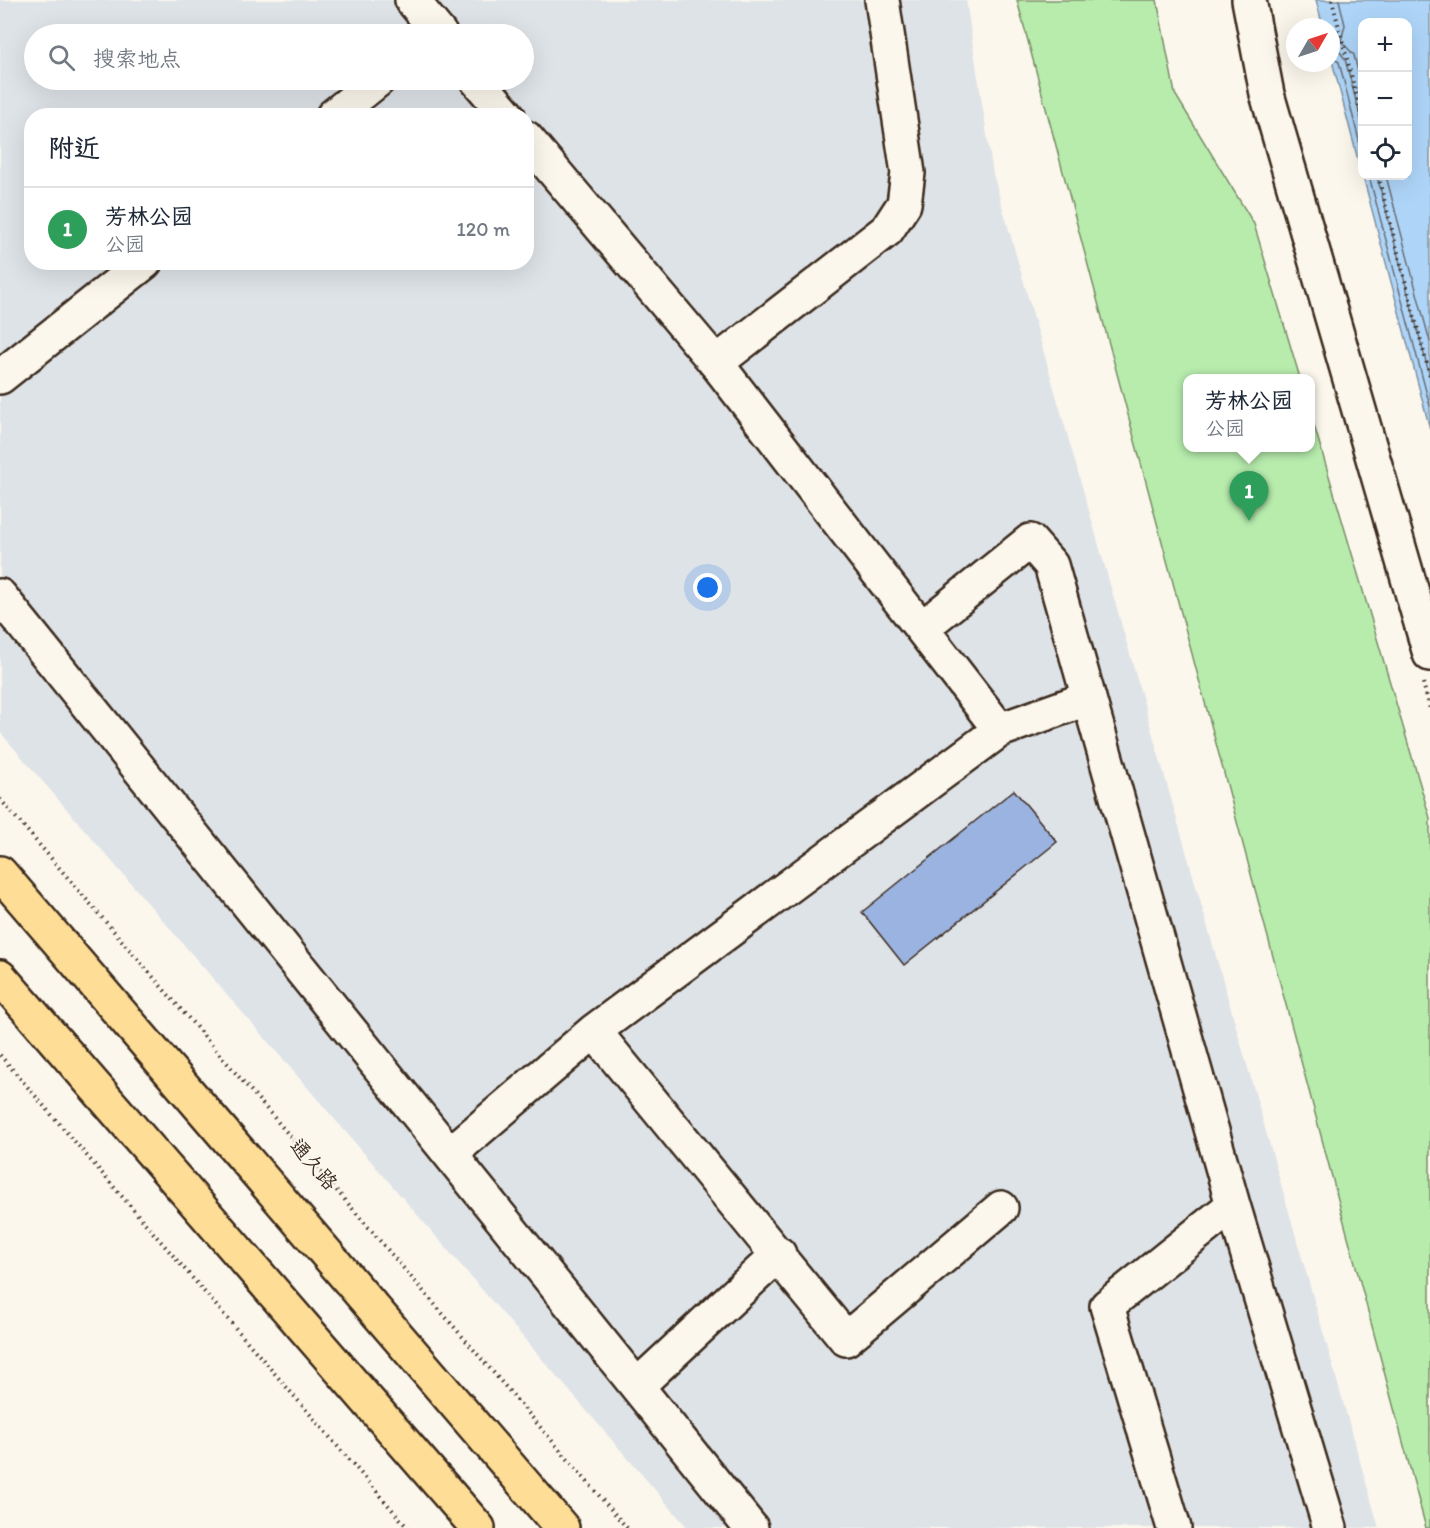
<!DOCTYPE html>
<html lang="zh">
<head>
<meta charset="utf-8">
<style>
	:root { --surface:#fff; --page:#f6f6f7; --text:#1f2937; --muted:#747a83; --line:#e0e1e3; --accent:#7c3aed }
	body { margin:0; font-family:Itim,"LXGW WenKai TC",sans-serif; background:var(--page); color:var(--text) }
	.controls { position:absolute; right:18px; top:18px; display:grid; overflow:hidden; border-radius:12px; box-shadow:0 6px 24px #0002 }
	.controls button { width:54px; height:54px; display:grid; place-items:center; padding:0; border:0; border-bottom:2px solid var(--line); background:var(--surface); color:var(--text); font:30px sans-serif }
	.compass { position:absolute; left:1286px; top:18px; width:54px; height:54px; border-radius:50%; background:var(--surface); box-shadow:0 6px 24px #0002; rotate:51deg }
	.you { position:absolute; left:708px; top:588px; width:21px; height:21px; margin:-15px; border:4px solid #fff; border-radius:50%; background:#1a73e8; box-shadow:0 0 0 9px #1a73e833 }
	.badge { display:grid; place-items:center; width:39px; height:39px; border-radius:50%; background:var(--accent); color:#fff; font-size:20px; font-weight:700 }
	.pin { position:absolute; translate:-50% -50px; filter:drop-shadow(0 2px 3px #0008) }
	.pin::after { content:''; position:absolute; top:32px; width:21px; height:18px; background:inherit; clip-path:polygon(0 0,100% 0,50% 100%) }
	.popup { position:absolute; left:1183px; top:374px; width:132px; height:78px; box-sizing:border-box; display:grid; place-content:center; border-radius:12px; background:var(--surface); filter:drop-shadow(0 2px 4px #0005); font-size:20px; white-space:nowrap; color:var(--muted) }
	.popup b { font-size:22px; color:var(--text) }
	.popup::after { content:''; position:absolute; left:50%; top:100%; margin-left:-12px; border:12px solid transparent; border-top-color:var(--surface) }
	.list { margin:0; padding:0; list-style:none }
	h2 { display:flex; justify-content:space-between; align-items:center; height:78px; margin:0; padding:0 24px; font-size:26px }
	h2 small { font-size:20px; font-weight:400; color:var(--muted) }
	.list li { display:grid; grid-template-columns:39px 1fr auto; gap:18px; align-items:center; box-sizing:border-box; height:84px; padding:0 24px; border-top:2px solid var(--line) }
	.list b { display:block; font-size:22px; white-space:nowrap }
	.list p { margin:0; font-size:20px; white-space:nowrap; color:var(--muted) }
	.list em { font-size:20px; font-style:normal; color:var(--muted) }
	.icon { flex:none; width:33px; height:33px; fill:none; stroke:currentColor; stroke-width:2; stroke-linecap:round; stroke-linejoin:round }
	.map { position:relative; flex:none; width:1430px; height:1528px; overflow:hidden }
	.search { position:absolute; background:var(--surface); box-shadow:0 6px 24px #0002; left:24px; top:24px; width:510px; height:66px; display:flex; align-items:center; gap:15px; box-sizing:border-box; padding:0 21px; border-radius:33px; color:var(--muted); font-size:22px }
	.panel { position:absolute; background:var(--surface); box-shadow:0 6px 24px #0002; left:24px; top:108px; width:510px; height:162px; border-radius:24px }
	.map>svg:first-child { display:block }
</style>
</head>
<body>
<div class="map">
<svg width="1430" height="1528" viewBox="0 0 1430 1528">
	<rect width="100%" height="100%" fill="#fbf7ec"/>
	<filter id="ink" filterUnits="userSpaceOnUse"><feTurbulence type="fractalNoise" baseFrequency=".0167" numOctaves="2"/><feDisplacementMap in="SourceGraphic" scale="12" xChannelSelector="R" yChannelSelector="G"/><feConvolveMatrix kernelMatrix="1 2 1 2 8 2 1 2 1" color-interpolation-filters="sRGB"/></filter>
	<g filter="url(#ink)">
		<!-- built -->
		<path fill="#dee3e8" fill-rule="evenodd" d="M0,0H966L993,174L1379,1528H688L0,732ZM34,34H524V80H34ZM32,116H526V262H32Z"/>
		<!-- green -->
		<path fill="#b7ecad" stroke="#798b66" stroke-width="1.5" d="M1017,0H1157L1175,94L1254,224L1300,378H1188V448H1310L1311,415L1430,818V1528H1426Z"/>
		<!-- water -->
		<path fill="#aed5f8" stroke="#8091a1" stroke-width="1.5" d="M1316,0H1430V429L1363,176H1408V22H1362V175L1331,57V27H1323Z"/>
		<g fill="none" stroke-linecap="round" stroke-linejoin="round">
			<!-- shore -->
			<path stroke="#696e75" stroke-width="1.5" d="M1339,0L1345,25L1341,41L1354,55L1362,88
				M1331,49L1340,52L1345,59L1362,123
				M1331,57L1339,62L1362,152
				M1369,176L1430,406
				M1377,176L1430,377
				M1386,176L1430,342"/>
		</g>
		<!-- building -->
		<path fill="#9bb3e0" stroke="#3b2a1e" stroke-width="1.5" d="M1014,790L1057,842L904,965L862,912Z"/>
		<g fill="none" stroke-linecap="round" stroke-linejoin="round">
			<!-- minor casing -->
			<g stroke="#3b2a1e" stroke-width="38">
				<path id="minor" d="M412,0L440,34
					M1249,0L1267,94L1430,654
					M477,80L508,116
					M333,116L378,80
					M526,138L716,363L1000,730
					M716,363L887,230L904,204L908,173L882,0
					M0,377L145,262
					M0,596L751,1528
					M922,628L1030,541L1051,565L1233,1205L1330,1528
					M594,1031L846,1339L1001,1208
					M450,1154L594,1031L1000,730L1089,698
					M637,1386L779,1254
					M1174,1528L1107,1306L1233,1205"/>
			</g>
			<!-- major casing -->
			<g stroke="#3b2a1e" stroke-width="38">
				<path id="major" d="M0,873L562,1528
					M0,977L478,1528"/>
			</g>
			<!-- path -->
			<path stroke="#3b2a1e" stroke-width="4" stroke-dasharray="1.5 4.5" stroke-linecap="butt" d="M1332,0L1362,118
				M1378,176L1430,376
				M1423,683L1430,709
				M0,799L627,1528
				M0,1055L408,1528"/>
			<!-- minor -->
			<use href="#minor" stroke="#fbf7ec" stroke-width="33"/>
			<!-- major -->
			<use href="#major" stroke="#fedd96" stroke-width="33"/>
		</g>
	</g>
	<g text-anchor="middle" stroke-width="5" stroke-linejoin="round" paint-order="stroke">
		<!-- street labels -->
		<g font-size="20" fill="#3b2a1e" stroke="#fbf7ec">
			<text transform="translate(314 1164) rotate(49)" y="7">通久路</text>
		</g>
	</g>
</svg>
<div class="controls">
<button>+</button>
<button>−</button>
<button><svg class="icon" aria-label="locate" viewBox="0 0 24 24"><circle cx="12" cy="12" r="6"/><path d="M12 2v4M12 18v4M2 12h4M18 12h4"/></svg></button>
</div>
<svg class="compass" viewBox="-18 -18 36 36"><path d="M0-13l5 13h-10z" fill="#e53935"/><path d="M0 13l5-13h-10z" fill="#747a83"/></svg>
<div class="you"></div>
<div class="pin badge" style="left:1249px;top:521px;background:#2e9e5b">1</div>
<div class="popup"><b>芳林公园</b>公园</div>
<div class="search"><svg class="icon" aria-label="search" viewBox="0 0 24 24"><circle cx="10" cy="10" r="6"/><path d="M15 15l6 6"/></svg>搜索地点</div>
<section class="panel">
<h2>附近<small></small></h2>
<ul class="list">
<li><span class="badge" style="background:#2e9e5b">1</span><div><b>芳林公园</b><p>公园</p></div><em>120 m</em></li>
</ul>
</section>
</div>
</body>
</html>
